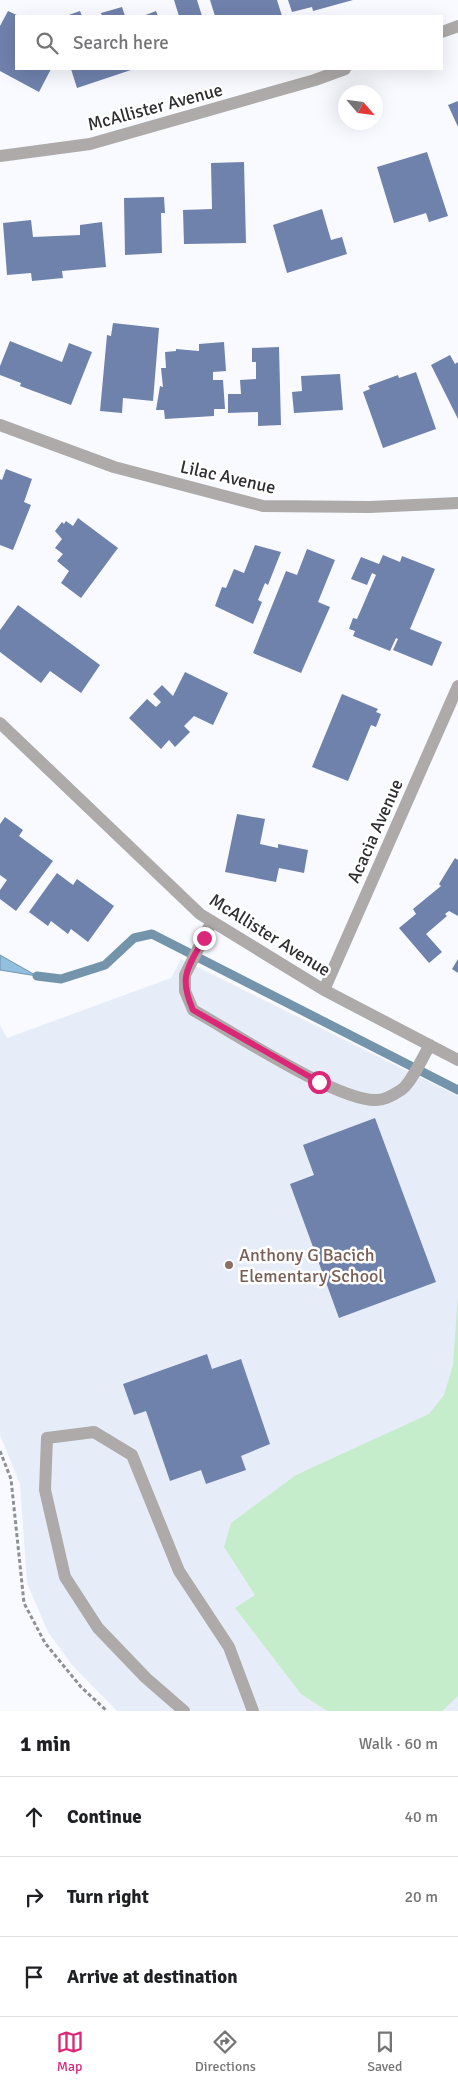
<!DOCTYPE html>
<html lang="en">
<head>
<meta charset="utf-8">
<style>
	:root { --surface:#fff; --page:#f2f2f2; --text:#202124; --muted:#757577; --line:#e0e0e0; --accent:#db2777 }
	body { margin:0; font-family:Signika,sans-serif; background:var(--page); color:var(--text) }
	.compass { position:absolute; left:338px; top:85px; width:45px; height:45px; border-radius:50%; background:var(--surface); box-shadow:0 5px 20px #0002; rotate:118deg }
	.stop { position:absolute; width:15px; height:15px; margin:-11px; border:4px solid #db2777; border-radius:50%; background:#fff }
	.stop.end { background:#db2777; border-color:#fff; box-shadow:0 1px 5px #0008 }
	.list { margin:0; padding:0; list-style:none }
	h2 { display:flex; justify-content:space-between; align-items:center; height:65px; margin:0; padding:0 20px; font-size:21px }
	h2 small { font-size:16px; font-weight:400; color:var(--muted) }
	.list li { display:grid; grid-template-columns:32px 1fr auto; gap:15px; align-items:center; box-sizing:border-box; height:80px; padding:0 20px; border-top:1px solid var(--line) }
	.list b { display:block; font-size:19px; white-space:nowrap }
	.list em { font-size:16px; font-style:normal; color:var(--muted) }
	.icon { flex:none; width:28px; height:28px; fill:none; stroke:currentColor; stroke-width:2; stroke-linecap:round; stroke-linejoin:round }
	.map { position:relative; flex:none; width:458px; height:1711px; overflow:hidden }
	.search { position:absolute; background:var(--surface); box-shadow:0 5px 20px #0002; left:15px; right:15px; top:15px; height:55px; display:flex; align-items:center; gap:12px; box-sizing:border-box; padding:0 18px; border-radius:0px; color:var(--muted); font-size:19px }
	.sheet { height:305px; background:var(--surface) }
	nav { display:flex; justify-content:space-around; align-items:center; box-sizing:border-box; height:70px; border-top:1px solid var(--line); background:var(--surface); font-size:14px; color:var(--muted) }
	nav a { display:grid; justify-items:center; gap:2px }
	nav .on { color:var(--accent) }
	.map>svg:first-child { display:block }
</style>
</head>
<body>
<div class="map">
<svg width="458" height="1711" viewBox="0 0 458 1711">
	<rect width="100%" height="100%" fill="#f8faff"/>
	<!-- built -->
	<path fill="#e7edf8" d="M181,959L458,1096V1711H117L72,1665L48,1632L27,1583L20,1484L0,1435V1025L7,1038L171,978Z"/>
	<!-- green -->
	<path fill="#c5edcb" d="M458,1294V1696L442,1711H327L301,1694L235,1608L255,1595L224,1547L231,1523L296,1475L429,1414L444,1395L453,1365Z"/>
	<!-- water -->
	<path fill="#90bfdf" stroke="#7394aa" d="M0,955L37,976L0,970Z"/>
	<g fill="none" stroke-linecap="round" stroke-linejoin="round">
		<!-- stream -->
		<path stroke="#7394aa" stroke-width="9" d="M37,976L61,979L105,965L134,938L152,934L458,1090"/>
	</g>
	<!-- building -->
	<path fill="#6f82ac" d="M174,0H197L202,16H179Z
		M210,0H277L282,16H215Z
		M288,0H353L313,11L312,7L292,12Z
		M122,7L125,16H102L101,13Z
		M8,11L19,16H16V69H51L39,92L0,71V26Z
		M80,11L82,16H66Z
		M156,11L158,16H143Z
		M71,69H134L77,88Z
		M458,101V127L448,105Z
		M427,152L448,216L429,222L426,213L394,223L377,167Z
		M244,162L246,243L184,244L183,210L212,209L211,163Z
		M164,197L165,213H161L162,253L125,255L124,198Z
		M322,209L331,240L342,237L347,254L287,273L273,225Z
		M31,220L33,237L80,235V225L102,222L106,267L62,271L63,278L32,281L31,273L7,275L3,223Z
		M113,323L159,328L153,401L123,398L122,413L100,411L107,335L111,336Z
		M10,341L62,362L69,343L92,352L71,405L20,386L21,383L0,375V366Z
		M224,342L226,371L213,372V380H223L225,409H214V416L165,419L164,410H156L160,386L163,387L161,368H166L165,352L176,351V349L199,351V344Z
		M279,347L281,425L258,426V412L228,413V394H241L240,380L256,379V362H252V348Z
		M450,355L455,364L458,362V419L431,365Z
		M416,372L436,429L383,448L363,392L370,389L368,386L398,375L399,378Z
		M340,374L343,410L294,413L292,392L302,391L301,376Z
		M6,469L32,479L24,502L31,505L13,550L0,545V479L2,480Z
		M78,518L118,548L81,598L61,583L69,571L57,561L63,554L55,548L62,539L55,531L62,522L64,524L66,521L73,526Z
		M255,545L281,552L268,585L265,583L258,600L262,602L253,624L215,606L222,587L226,588L234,569L244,573Z
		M307,549L335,560L318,602L330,607L301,673L253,653L286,571L297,575Z
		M383,555L400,562L402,556L435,569L410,629L442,642L432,666L393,650L398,639L396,638L390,651L353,636L355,631L349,629L353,618L357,619L376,575L372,573L367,585L351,579L361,557L379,564Z
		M18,605L100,665L81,693L50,671L41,683L0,652V630Z
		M185,672L228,693L213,725L194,716L184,726L190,732L175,747L169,740L161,749L129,718L147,699L156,707L161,702L153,694L162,685L173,696Z
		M342,694L378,709L376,712L381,714L376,727L371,725L348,781L312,767Z
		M237,814L265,819L260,844L278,848V844L308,850L304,873L279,868L276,882L225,872Z
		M5,817L23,830L19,836L53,861L16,911L0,899V890L7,880L0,875V824Z
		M455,858L458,860V916L449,911L445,914L447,916L426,934L442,952L429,963L399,928L416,914L413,909L441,886L439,884Z
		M57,873L73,885L77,879L114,906L88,942L71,929L68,934L51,921L48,926L29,912Z
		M458,959V973L452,969Z
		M375,1118L436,1282L339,1318L290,1184L314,1175L303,1145Z
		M207,1354L212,1369L241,1359L270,1444L241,1456L246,1470L206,1484L201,1470L170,1481L146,1411L134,1415L123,1384Z"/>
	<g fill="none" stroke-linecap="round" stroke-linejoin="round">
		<!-- path -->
		<path stroke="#8f9094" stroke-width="3" stroke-dasharray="4 2.5" stroke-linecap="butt" d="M0,1451L11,1479L24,1603L45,1643L81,1687L107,1711"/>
		<!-- minor -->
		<path stroke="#adaaa9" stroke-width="12" d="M442,32L458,26
			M0,156L90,144L315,80L345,69
			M0,425L114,467L263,506L370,507L458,503
			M0,723L200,914L324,990L458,1060
			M212,921L185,975V991L193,1010C231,1031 338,1102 377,1100C385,1100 395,1094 401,1090C411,1084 423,1056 430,1045
			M324,990L458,686
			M184,1711L146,1678L98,1628L65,1577L45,1490L47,1438L94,1432L132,1455L179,1571L229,1647L253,1711"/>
	</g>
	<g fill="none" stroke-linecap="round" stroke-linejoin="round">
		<!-- route -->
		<path stroke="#db2777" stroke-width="6" d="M204,938C188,968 178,976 193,1010L319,1082"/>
	</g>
	<!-- markers -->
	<circle fill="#8d6e63" stroke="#fff" stroke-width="2" cx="229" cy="1265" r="5"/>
	<g text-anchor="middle" stroke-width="5" stroke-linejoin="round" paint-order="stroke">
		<!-- street labels -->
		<g font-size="18" fill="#2e2e30" stroke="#fff">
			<text transform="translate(155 107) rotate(-15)" y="6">McAllister Avenue</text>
			<text transform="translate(228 477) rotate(13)" y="6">Lilac Avenue</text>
			<text transform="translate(375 831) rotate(-66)" y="6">Acacia Avenue</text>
			<text transform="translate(270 935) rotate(32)" y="6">McAllister Avenue</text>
		</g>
		<!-- education labels -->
		<g font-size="18" fill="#785e54" stroke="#fff" text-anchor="start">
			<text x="239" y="1261">Anthony G Bacich<tspan x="239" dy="21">Elementary School</tspan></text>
		</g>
	</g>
</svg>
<svg class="compass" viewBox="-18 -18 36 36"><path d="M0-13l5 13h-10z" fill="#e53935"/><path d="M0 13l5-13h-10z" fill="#757577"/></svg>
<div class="stop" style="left:319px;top:1082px"></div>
<div class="stop end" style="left:204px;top:938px"></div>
<div class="search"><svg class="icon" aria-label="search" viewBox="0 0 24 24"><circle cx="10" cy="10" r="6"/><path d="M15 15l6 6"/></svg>Search here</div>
</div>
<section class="sheet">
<h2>1 min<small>Walk · 60 m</small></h2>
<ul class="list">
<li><svg class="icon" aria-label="ahead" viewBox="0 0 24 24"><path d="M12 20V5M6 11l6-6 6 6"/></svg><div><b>Continue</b></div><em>40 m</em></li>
<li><svg class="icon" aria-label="right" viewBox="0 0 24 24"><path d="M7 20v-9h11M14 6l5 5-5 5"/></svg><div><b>Turn right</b></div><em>20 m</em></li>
<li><svg class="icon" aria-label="arrive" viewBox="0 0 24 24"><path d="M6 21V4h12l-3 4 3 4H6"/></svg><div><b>Arrive at destination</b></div></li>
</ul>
</section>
<nav>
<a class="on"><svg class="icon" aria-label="map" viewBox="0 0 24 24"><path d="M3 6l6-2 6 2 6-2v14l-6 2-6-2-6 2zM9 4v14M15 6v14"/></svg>Map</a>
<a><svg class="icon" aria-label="directions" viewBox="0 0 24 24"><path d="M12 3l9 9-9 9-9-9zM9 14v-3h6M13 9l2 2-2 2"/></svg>Directions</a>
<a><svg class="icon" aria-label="saved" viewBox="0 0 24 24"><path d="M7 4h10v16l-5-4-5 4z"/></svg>Saved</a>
</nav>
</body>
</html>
